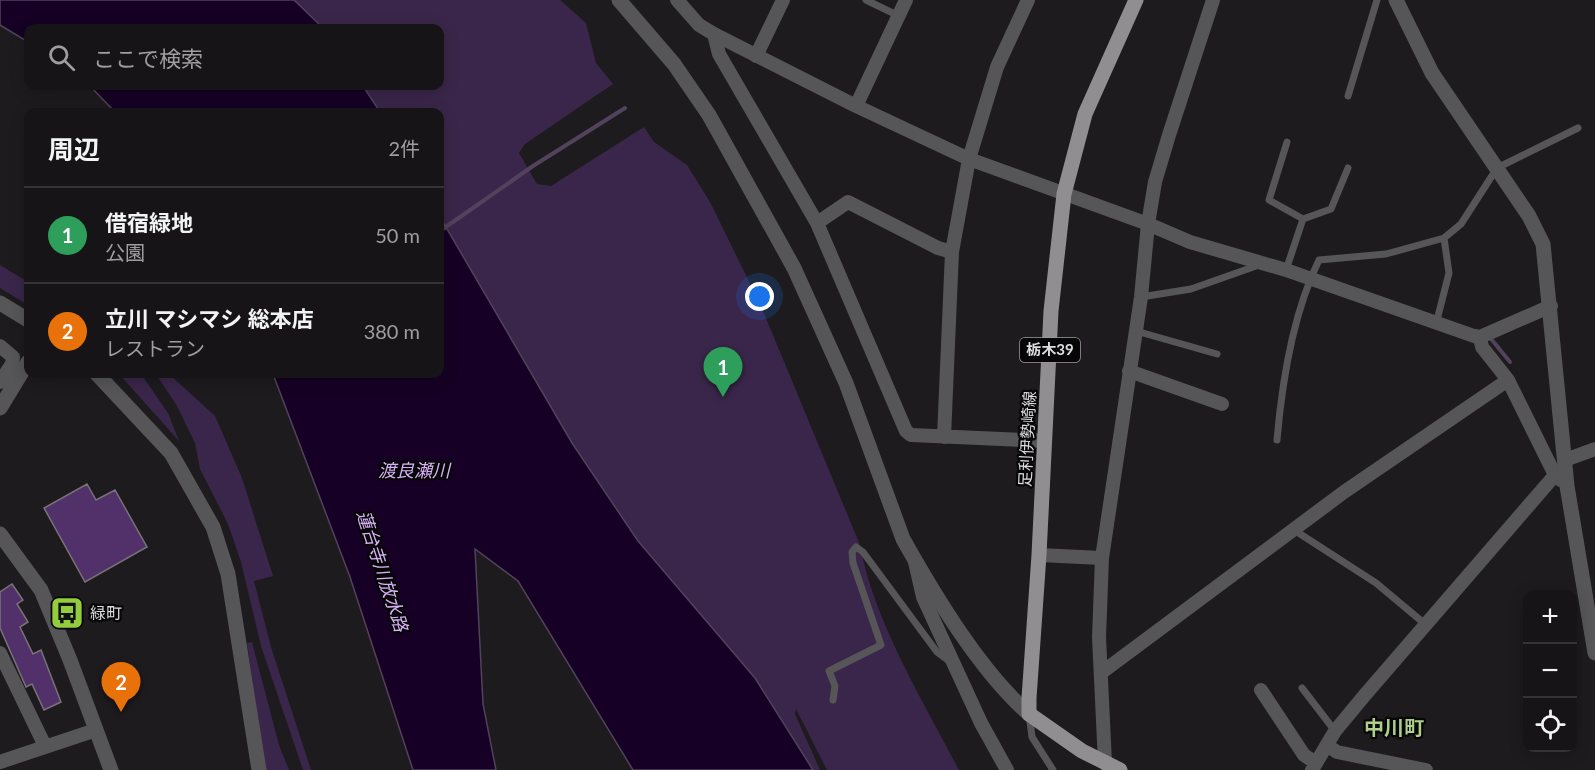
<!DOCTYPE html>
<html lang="ja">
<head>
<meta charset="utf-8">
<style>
	:root { --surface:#161416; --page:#232123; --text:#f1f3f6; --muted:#9e9ea1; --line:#353335; --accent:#0b8043 }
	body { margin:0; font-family:Lato,"Noto Sans JP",sans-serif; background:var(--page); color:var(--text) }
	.controls { position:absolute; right:18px; bottom:18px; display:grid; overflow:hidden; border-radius:12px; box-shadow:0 3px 15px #0003 }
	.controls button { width:54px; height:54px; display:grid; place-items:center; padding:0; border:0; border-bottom:2px solid var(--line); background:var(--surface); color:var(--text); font:30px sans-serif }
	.you { position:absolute; left:760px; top:297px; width:21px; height:21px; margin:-15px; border:4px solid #fff; border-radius:50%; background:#1a73e8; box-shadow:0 0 0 9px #1a73e833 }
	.badge { display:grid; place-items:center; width:39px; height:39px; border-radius:50%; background:var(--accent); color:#fff; font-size:20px; font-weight:700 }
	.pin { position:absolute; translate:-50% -50px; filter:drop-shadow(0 2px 3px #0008) }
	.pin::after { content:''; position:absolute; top:32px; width:21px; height:18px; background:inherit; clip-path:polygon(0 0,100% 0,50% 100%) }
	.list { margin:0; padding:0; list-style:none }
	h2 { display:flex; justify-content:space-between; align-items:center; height:78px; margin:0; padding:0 24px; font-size:26px }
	h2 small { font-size:20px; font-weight:400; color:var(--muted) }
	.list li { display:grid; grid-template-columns:39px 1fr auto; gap:18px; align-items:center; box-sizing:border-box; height:96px; padding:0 24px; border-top:2px solid var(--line) }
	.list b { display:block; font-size:22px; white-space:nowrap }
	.list p { margin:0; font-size:20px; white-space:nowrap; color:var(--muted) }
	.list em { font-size:20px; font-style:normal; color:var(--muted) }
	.icon { flex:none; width:33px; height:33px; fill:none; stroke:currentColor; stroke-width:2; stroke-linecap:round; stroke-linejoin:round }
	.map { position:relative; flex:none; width:1595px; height:770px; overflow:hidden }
	.search { position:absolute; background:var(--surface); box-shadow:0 3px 15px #0003; left:24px; top:24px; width:420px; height:66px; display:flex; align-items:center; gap:15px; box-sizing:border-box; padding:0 21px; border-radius:12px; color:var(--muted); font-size:22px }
	.panel { position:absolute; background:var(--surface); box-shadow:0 3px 15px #0003; left:24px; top:108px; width:420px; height:270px; border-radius:12px }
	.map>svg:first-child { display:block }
</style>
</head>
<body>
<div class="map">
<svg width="1595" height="770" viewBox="0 0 1595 770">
	<rect width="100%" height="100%" fill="#1d1b1e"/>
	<!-- green -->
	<path fill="#3a264a" d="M294,0H560L586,23L596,63L613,84L525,144L519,153L537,184L551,186L644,127L654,142L687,165L710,202L761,306L860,545C873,619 924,703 959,770H827L796,709L795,714L820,770H813L755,678L638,541L572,443L446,228L440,217V112H380L363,86H440V28H323Z
		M0,265L28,282V305L0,288Z
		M119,374H141L168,413L179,441Z
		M156,374H169L215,416L242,478L273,576L254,581L271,647L311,770H303L261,646L241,562L228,524L200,469L195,443L177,406Z
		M252,642L279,745L289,770H265L247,643Z"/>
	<!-- water -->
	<path fill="#160025" stroke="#52425c" stroke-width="1.5" d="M0,0H294L323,28H28V42L0,25Z
		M90,86H363L380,112H115Z
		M440,217L572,443L638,541L755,678L813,770H633L518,581L475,549L483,704L496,770H413L350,577L273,374H440Z"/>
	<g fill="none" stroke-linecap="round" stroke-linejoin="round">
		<!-- stream -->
		<path stroke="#52425c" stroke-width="4" d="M440,231L533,166L625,108
			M1492,340L1510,362"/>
	</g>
	<!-- building -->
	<path fill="#52316a" stroke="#767478" stroke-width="1.5" d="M87,484L96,500L115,490L147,547L85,582L44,508Z
		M12,584L23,600L17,604L28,622L20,627L33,654L41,650L61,702L44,710L32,684L26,687L0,628V592Z"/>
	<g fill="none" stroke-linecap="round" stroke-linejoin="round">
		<!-- service -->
		<path stroke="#565557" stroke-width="7" d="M866,0L899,16
			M1348,96L1377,0
			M1303,219L1331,209L1348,168
			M1286,270L1303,219L1269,200L1287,142
			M1141,297L1191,289L1259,265
			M1436,324L1449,273L1444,238
			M1136,331L1217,354
			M1277,440C1282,382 1293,313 1319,260L1386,254L1444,238L1461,224L1497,168L1578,128
			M1294,530L1376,583L1425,624
			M1302,688L1335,731
			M833,700L835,686L829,671L881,645L853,563L852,552L856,547L863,552L937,652L949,661
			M1029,714L1032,737L1053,770"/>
		<!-- minor -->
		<path stroke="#565557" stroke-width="14" d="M677,0L699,25L714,34L856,106L969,159L1148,224L1190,242L1286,270L1474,336L1480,337L1551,306
			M714,34L719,54L817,223L906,431L911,435L1045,441
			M756,56L783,0
			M856,106L906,0
			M817,223L848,202L938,248L952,252
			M1480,337L1482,347L1508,380L1555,475L1561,480
			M0,346L13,357L12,364L0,382
			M1129,371L1222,404
			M944,437L952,252L969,159L997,67L1028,0
			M1565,460L1595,449
			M1039,555L1102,558
			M915,562L923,597L981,723L1007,770
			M0,653L45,746
			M1101,673L1344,492L1508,380
			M1261,690L1304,755L1316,763
			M1328,746L1337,752L1426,770
			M0,762L96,730
			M1110,769L1105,763L1099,637L1102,558L1141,297L1148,224L1155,182L1169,135L1213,0
			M1312,770L1335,731L1364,696L1555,475"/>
		<!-- tertiary -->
		<path stroke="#565557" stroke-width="15" d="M619,0L674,64L709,115L794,268L846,383L903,539C935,596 980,671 1029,714
			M1396,0L1432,73L1529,216L1543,244L1567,486L1595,653
			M0,303L28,320
			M97,374L171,453L213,527L228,574L259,770
			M0,408L28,362
			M0,534L41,590L70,660L111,770"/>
		<!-- primary -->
		<path stroke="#918e92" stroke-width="15" d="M1120,770L1082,751L1029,714V698L1039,555L1051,311L1064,194L1085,114L1136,0"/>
	</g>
	<!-- icons -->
	<defs>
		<g id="bus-square" transform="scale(1.725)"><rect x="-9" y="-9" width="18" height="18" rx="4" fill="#93cd3d" stroke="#070607"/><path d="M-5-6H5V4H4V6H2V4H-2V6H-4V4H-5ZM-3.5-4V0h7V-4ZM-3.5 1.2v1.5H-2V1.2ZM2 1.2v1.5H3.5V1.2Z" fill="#111"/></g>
	</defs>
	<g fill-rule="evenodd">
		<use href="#bus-square" x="67" y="613"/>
	</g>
	<g text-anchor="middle" stroke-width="4.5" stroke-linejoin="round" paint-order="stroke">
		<!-- shield labels -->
		<rect fill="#070607" stroke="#9d9c9e" stroke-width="1.5" x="1020" y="338" width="60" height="24" rx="4.5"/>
		<g font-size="15" font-weight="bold" fill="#dddcde">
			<text x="1050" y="355">栃木39</text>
		</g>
		<!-- street labels -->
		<g font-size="16" fill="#dddcde" stroke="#070607">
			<text transform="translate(1027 439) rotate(-87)" y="6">足利伊勢崎線</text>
		</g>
		<!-- poi labels -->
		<g font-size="16" fill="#dddcde" stroke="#070607" text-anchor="start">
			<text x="90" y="619">緑町</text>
		</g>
		<!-- water labels -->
		<g font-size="18" font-style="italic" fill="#d7b1f7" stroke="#070607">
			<text x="414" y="477">渡良瀬川</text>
			<text transform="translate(382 571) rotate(72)" y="6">蓮台寺川放水路</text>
		</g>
		<!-- quarter labels -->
		<g font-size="20" font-weight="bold" fill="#aecf89" stroke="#070607">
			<text x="1394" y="735">中川町</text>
		</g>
	</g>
</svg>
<div class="controls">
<button>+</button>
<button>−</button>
<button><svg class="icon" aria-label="locate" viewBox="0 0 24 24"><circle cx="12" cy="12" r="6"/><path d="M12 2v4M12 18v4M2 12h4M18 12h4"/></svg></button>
</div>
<div class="you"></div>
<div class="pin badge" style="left:723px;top:397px;background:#2e9e5b">1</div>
<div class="pin badge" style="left:121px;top:712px;background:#e8710a">2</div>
<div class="search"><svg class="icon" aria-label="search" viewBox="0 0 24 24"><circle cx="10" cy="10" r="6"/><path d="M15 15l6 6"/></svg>ここで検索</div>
<section class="panel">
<h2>周辺<small>2件</small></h2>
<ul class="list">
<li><span class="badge" style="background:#2e9e5b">1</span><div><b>借宿緑地</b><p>公園</p></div><em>50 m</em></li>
<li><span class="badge" style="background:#e8710a">2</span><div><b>立川 マシマシ 総本店</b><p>レストラン</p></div><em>380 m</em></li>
</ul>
</section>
</div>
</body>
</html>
